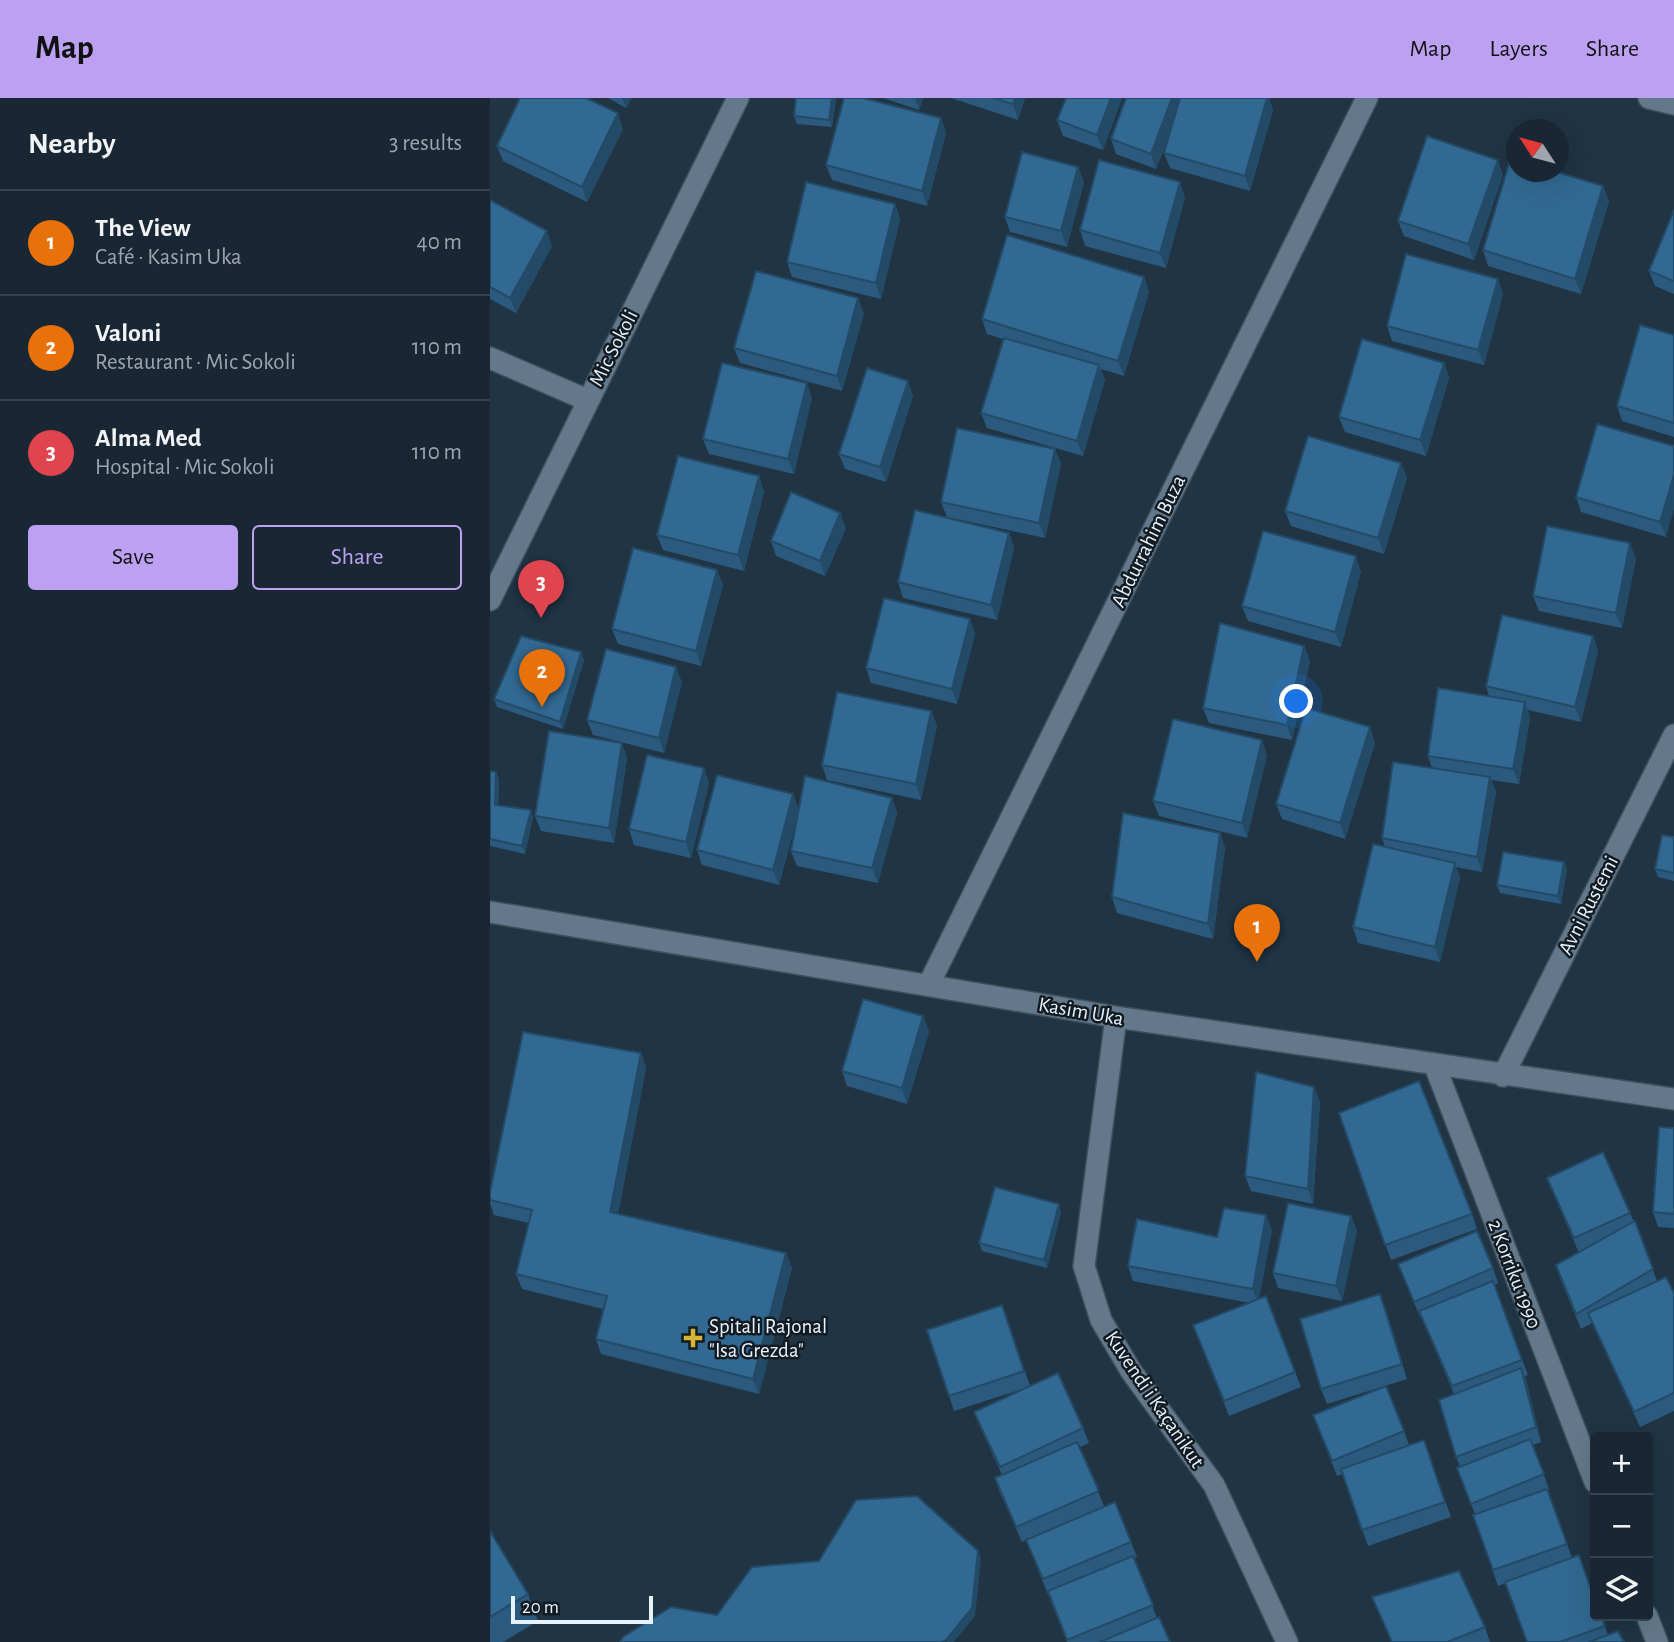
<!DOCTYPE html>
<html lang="en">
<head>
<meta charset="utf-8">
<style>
	:root { --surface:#182733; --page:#25333f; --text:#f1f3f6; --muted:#9fa5ac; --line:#36444e; --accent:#bca0f2 }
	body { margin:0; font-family:"Alegreya Sans",sans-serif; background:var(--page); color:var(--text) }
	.controls { position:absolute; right:21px; bottom:21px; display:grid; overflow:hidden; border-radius:7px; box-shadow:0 7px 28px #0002 }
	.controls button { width:63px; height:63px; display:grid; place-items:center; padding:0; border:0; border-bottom:2px solid var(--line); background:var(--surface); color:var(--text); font:35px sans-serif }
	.compass { position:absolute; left:1016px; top:21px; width:63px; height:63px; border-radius:50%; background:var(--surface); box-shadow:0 7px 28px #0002; rotate:306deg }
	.scale { position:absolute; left:21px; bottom:18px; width:142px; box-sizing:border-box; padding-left:7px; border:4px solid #e6f2fc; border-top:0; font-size:19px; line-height:24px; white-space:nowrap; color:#e6f2fc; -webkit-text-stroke:5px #121b22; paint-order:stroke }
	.you { position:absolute; left:807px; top:604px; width:24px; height:24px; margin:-18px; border:5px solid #fff; border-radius:50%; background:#1a73e8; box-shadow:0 0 0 10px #1a73e833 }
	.badge { display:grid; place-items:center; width:46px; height:46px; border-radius:50%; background:var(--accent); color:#fff; font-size:23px; font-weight:700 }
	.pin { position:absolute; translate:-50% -58px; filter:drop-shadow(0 2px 4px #0008) }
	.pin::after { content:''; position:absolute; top:37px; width:24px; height:21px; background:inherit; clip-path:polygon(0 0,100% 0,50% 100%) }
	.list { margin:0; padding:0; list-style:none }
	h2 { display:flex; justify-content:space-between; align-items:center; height:91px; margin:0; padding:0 28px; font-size:30px }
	h2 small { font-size:23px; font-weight:400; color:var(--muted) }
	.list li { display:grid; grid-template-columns:46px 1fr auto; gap:21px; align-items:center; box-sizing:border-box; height:105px; padding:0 28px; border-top:2px solid var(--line) }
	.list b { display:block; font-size:26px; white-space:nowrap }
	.list p { margin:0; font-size:23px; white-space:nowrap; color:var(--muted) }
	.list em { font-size:23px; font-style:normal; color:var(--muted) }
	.actions { display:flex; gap:14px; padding:21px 28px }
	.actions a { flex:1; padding:16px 0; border:2px solid var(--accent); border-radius:7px; text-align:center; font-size:24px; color:var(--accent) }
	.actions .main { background:var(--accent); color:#111 }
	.icon { flex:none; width:38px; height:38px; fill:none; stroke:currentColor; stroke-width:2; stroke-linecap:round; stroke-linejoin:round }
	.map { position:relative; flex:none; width:1184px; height:1544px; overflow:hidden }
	header { display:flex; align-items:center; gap:42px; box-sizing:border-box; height:98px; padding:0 35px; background:var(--accent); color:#111 }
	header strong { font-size:33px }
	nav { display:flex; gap:38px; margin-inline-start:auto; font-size:24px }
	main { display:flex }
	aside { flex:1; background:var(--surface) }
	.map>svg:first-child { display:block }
</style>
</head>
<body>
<header>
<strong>Map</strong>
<nav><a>Map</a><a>Layers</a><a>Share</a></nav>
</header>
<main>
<aside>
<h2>Nearby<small>3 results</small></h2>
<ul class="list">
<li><span class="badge" style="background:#e8710a">1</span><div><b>The View</b><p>Café · Kasim Uka</p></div><em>40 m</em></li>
<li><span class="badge" style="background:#e8710a">2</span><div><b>Valoni</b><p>Restaurant · Mic Sokoli</p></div><em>110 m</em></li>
<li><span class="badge" style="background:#e0444e">3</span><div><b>Alma Med</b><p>Hospital · Mic Sokoli</p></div><em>110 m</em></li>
</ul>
<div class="actions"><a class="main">Save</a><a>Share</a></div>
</aside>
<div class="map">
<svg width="1184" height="1544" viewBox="0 0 1184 1544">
	<rect width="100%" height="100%" fill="#203444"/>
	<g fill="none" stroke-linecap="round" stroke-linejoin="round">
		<!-- minor casing -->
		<g stroke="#3d4f5c" stroke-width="24">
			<path id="minor" d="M1159,0L1184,6
				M0,260L97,302
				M0,502L248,0
				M0,814L626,919L1184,1001
				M439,886L877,0
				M626,919L594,1168L611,1222L641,1273L724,1387L797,1544
				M945,968L1105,1384
				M1013,978L1184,637
				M1157,1518L1167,1544"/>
		</g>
		<!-- minor -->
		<use href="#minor" stroke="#63798b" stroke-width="21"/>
	</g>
	<!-- wall -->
	<path fill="#2b5a7e" d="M118,0H142L136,10Z
		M306,0H346L342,29L307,26L304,18Z
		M393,0H433L429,12Z
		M461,0H535L528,22Z
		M632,0L613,52L573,38L567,22Z
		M636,0H779L783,12L760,93L680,70L674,55L681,32L666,71L626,56L621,41Z
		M451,20L456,35L437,108L342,82L336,67Z
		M133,31L97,104L13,63L7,48Z
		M588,69L594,84L577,149L520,134L515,119Z
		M1013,77L984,162L914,138L908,123Z
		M1113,88L1119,103L1091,196L998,168L993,152Z
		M695,99L676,170L595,148L590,132Z
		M0,102L62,148L26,215L0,201Z
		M405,106L410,121L391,201L302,179L297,164Z
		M1184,112V196L1165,188L1159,173Z
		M654,179L659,194L634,278L611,271L615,282L593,358L497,330L491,315L513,241L497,236L492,221Z
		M1008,181L1013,196L994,267L902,243L897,228Z
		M374,215L352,293L250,265L244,250Z
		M1184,237V339L1132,323L1127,308Z
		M954,265L959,280L936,358L855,334L849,319Z
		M423,298L396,384L355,371L349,356Z
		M322,300L304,376L219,356L213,341Z
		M1184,348L1176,439L1091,414L1086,399Z
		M565,351L571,366L555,440L457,419L451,404Z
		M911,365L917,380L894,456L801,428L795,413Z
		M269,378L274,394L254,473L173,452L167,437Z
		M356,430L335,478L286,458L281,443Z
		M519,435L524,450L507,522L413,500L408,484Z
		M1146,460L1132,530L1049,513L1043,498Z
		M227,472L233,487L211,568L128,546L122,531Z
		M871,474L851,549L758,523L752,508Z
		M485,536L467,606L381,585L376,570Z
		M1103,538L1108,553L1091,624L1038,612L1040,619L1029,686L1001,682L1006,694L992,774L966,769L970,780L950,864L868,845L863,829L895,749L892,740L942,670L938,658L999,598L996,588Z
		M814,548L820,563L802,642L719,625L713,610Z
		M94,562L73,631L7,609L4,601Z
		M192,584L174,655L103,637L97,622Z
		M441,613L447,628L431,702L337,682L332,667Z
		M132,645L137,660L124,745L51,733L45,718Z
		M885,645L855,741L792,721L786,706Z
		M777,657L757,740L669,718L663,703Z
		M214,670L219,685L201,760L144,747L139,731Z
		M0,673L6,674L9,682L8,707L43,719L35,756L0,748Z
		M303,696L309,712L289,787L212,767L207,752Z
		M402,700L407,715L388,785L307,768L301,753Z
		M730,735L735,750L723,841L627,815L622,799Z
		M1184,739V783L1168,779L1165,771Z
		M1074,764L1077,772L1071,806L1010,795L1007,787Z
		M433,918L439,934L417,1006L357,988L352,973Z
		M151,955L156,970L128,1116L302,1170L269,1296L111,1256L106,1241L113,1211L32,1191L26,1176L39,1125L4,1117L0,1105V1094Z
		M824,989L830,1004L823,1106L761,1093L755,1078Z
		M849,1015L982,1116L987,1131L901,1162Z
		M1184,1030V1130L1168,1129L1163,1114Z
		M1057,1080L1140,1115L1144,1124L1145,1123L1167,1183L1184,1195V1313L1150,1329L1102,1225L1091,1231L1071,1183L1066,1167L1089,1155L1063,1095Z
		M571,1114L557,1170L492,1153L489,1145Z
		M861,1118L867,1133L852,1203L788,1190L783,1175Z
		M782,1132L769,1201L776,1198L811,1289L739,1318L709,1242L760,1205L643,1183L638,1168L727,1139Z
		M908,1166L1003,1170L1008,1185L1004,1187L1038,1277L1035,1278L1051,1344L1043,1347L1059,1391L1058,1392L1082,1460L1111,1518L1118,1537L1134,1544H1037L1016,1485L1008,1488L983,1417L985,1416L967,1370L970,1369L966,1359L964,1296L931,1219H930Z
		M512,1207L540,1288L593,1330L599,1345L590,1349L614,1408L641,1444L647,1459L644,1460L667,1520L680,1544H577L536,1442L532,1444L510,1395L505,1380L512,1377L490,1329L484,1314L539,1289L464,1313L459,1298Z
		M896,1211L917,1281L837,1306L831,1291Z
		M829,1333H914L919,1347L934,1342L961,1419L878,1448L853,1376L847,1378Z
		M0,1433L38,1496L48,1523L13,1544H0Z
		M882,1499L995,1529L1000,1544H901Z"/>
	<!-- shaded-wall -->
	<path fill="#234a66" d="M132,0H142L136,10Z
		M342,0H346L342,29L339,22Z
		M425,0H433L429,12Z
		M525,0H535L528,22L523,6Z
		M621,0H632L613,52L607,37Z
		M682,0H693L666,71L661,56Z
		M777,0H779L783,12L760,93L755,78Z
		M128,15L133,31L97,104L92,89Z
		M451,20L456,35L437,108L432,93Z
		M1008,62L1013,77L984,162L978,146Z
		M588,69L594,84L577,149L571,133Z
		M690,84L695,99L676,170L670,155Z
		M1113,88L1119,103L1091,196L1085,181Z
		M405,106L410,121L391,201L386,185Z
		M57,133L62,148L26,215L20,200Z
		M654,179L659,194L634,278L628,263Z
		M1008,181L1013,196L994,267L988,252Z
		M368,200L374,215L352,293L347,278Z
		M954,265L959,280L936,358L930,342Z
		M609,267L615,282L593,358L587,343Z
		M418,283L423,298L396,384L390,369Z
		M317,285L322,300L304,376L298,361Z
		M565,351L571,366L555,440L549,425Z
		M911,365L917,380L894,456L888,440Z
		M1184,377V411L1176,439L1170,424Z
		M269,378L274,394L254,473L248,457Z
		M350,415L356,430L335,478L330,463Z
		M519,435L524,450L507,522L501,507Z
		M1140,445L1146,460L1132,530L1126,515Z
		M866,458L871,474L851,549L845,534Z
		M227,472L233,487L211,568L206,553Z
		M480,521L485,536L467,606L462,591Z
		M1103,538L1108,553L1091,624L1085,609Z
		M814,548L820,563L802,642L797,627Z
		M91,554L94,562L73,631L70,624Z
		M186,569L192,584L174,655L169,640Z
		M1035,604L1040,619L1029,686L1023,671Z
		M441,613L447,628L431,702L426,686Z
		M880,629L885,645L855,741L850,725Z
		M772,642L777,657L757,740L752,725Z
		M132,645L137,660L124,745L119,730Z
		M214,670L219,685L201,760L196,744Z
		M6,674L9,682L8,715L5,707Z
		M1000,679L1006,694L992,774L987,759Z
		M303,696L309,712L289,787L283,772Z
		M402,700L407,715L388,785L382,770Z
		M41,712L43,719L35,756L32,748Z
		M730,735L735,750L723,841L718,826Z
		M1074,764L1077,772L1071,806L1068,798Z
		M965,765L970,780L950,864L945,849Z
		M433,918L439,934L417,1006L412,990Z
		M151,955L156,970L125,1129L120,1114Z
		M824,989L830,1004L823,1106L818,1091Z
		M569,1106L571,1114L557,1170L554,1162Z
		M776,1117L782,1132L768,1206L763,1191Z
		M861,1118L867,1133L852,1203L846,1188Z
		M296,1155L302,1170L269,1296L263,1281Z
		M890,1196L896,1211L917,1281L912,1266Z
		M1031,1270L1037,1285L1051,1344L1046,1329Z
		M488,1453L491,1461L485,1518L464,1544H457L456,1542Z"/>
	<!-- building -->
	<path fill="#326992" stroke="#234a66" stroke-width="2" d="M30,0H96L128,15L92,89L7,48Z
		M306,0H342L339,22L304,18Z
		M354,0H373L451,20L432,93L336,67Z
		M503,0H525L523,6Z
		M576,0H621L607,37L567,22Z
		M636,0H682L661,56L621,41Z
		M690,0H777L755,78L674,55Z
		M937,38L1008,62L978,146L908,123Z
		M532,54L588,69L571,133L515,119Z
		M1021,59L1026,61V74H1067L1113,88L1085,181L993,152Z
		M609,62L690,84L670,155L590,132Z
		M316,84L405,106L386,185L297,164Z
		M0,102L57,133L20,200L0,189Z
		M1184,112V183L1159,173Z
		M517,137L654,179L628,263L492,221Z
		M916,156L1008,181L988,252L897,228Z
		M266,173L368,200L347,278L244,250Z
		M1150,227L1184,237V325L1127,308Z
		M514,240L609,267L587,343L491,315Z
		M872,241L954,265L930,342L849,319Z
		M232,265L317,285L298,361L213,341Z
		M377,270L418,283L390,369L349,356Z
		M1107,326L1184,348V377L1170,424L1086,399Z
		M467,330L565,351L549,425L451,404Z
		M818,338L911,365L888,440L795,413Z
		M188,358L269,378L248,457L167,437Z
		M301,394L350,415L330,463L281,443Z
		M425,412L519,435L501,507L408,484Z
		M1057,428L1140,445L1126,515L1043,498Z
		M773,433L866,458L845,534L752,508Z
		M143,450L227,472L206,553L122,531Z
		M394,500L480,521L462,591L376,570Z
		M1012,517L1103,538L1085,609L996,588Z
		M730,525L814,548L797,627L713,610Z
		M31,538L91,554L70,624L4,601Z
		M116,551L186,569L169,640L97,622Z
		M948,590L1035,604L1023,671L938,658Z
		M347,594L441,613L426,686L332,667Z
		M816,610L880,629L850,725L786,706Z
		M683,621L772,642L752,725L663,703Z
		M59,633L132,645L119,730L45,718Z
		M157,657L214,670L196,744L139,731Z
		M903,664L1000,679L987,759L892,740Z
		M0,673L6,674L5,707L41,712L32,748L0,741Z
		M227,677L303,696L283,772L207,752Z
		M315,678L402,700L382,770L301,753Z
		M633,715L730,735L718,826L622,799Z
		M1172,737L1184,739V775L1165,771Z
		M883,746L965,765L945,849L863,829Z
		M1013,754L1074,764L1068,798L1007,787Z
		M373,901L433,918L412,990L352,973Z
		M33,934L151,955L120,1114L296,1155L263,1281L106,1241L117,1198L26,1176L42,1112L0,1102V1094Z
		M766,974L824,989L818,1091L755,1078Z
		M929,983L982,1116L895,1147L849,1015Z
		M1169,1029L1184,1030V1116L1163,1114Z
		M1113,1054L1140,1115L1084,1140L1057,1080Z
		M505,1089L569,1106L554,1162L489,1145Z
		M798,1105L861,1118L846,1188L783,1175Z
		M734,1110L776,1117L763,1191L638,1168L647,1121L727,1139Z
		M1145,1123L1163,1171L1086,1216L1066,1167Z
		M987,1133L1003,1170L924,1204L908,1166Z
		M1176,1179L1184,1195V1295L1144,1314L1098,1215Z
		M1003,1183L1032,1262L962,1288L929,1213Z
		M890,1196L912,1266L831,1291L810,1221Z
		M776,1198L805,1274L734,1303L703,1227Z
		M512,1207L534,1273L459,1298L437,1232Z
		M1031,1270L1046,1329L966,1359L949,1302Z
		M568,1275L593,1330L510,1369L484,1314Z
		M896,1288L914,1333L842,1363L823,1317Z
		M1040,1341L1054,1376L981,1406L967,1370Z
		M934,1342L955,1404L872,1432L851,1371Z
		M587,1344L609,1393L526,1429L505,1380Z
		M1057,1391L1077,1446L1003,1472L983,1417Z
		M427,1398L488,1453L482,1510L456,1542L451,1544H130L133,1539L181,1509L227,1517L262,1469L329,1463L366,1402Z
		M625,1404L641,1444L553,1481L536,1442Z
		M0,1433L38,1496L0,1519Z
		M1089,1457L1105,1503V1518H1111L1115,1528L1070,1544H1037L1015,1484Z
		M643,1458L663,1507L577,1542L558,1493Z
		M969,1473L995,1529L957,1544H902L882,1499Z
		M669,1519L680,1544H610Z
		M1128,1533L1134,1544H1099Z"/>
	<!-- markers -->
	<path fill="#d6b534" stroke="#121b22" stroke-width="2.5" d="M199.5 1229.5h7v7h7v7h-7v7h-7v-7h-7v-7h7z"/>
	<g text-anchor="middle" stroke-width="5" stroke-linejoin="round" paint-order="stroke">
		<!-- street labels -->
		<g font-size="21" fill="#e6f2fc" stroke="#121b22">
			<text transform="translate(123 250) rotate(-63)" y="7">Mic Sokoli</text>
			<text transform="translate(658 443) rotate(-64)" y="7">Abdurrahim Buza</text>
			<text transform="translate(1098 807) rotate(-63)" y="7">Avni Rustemi</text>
			<text transform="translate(591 913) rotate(10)" y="7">Kasim Uka</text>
			<text transform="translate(1025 1176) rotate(69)" y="7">2 Korriku 1990</text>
			<text transform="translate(665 1301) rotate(56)" y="7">Kuvendi i Kaçanikut</text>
		</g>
		<!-- poi labels -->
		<g font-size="21" fill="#e6f2fc" stroke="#121b22" text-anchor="start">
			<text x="219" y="1235">Spitali Rajonal<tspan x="219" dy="24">"Isa Grezda"</tspan></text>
		</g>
	</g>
</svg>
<div class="controls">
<button>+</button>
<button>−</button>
<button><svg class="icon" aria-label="layers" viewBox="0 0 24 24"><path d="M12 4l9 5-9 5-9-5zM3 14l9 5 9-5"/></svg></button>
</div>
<svg class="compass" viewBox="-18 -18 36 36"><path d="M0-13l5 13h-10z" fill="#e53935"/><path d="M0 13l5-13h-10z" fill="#9fa5ac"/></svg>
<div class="scale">20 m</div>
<div class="you"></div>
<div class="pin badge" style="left:767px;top:864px;background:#e8710a">1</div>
<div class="pin badge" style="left:52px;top:609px;background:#e8710a">2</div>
<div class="pin badge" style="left:51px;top:520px;background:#e0444e">3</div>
</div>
</main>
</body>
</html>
